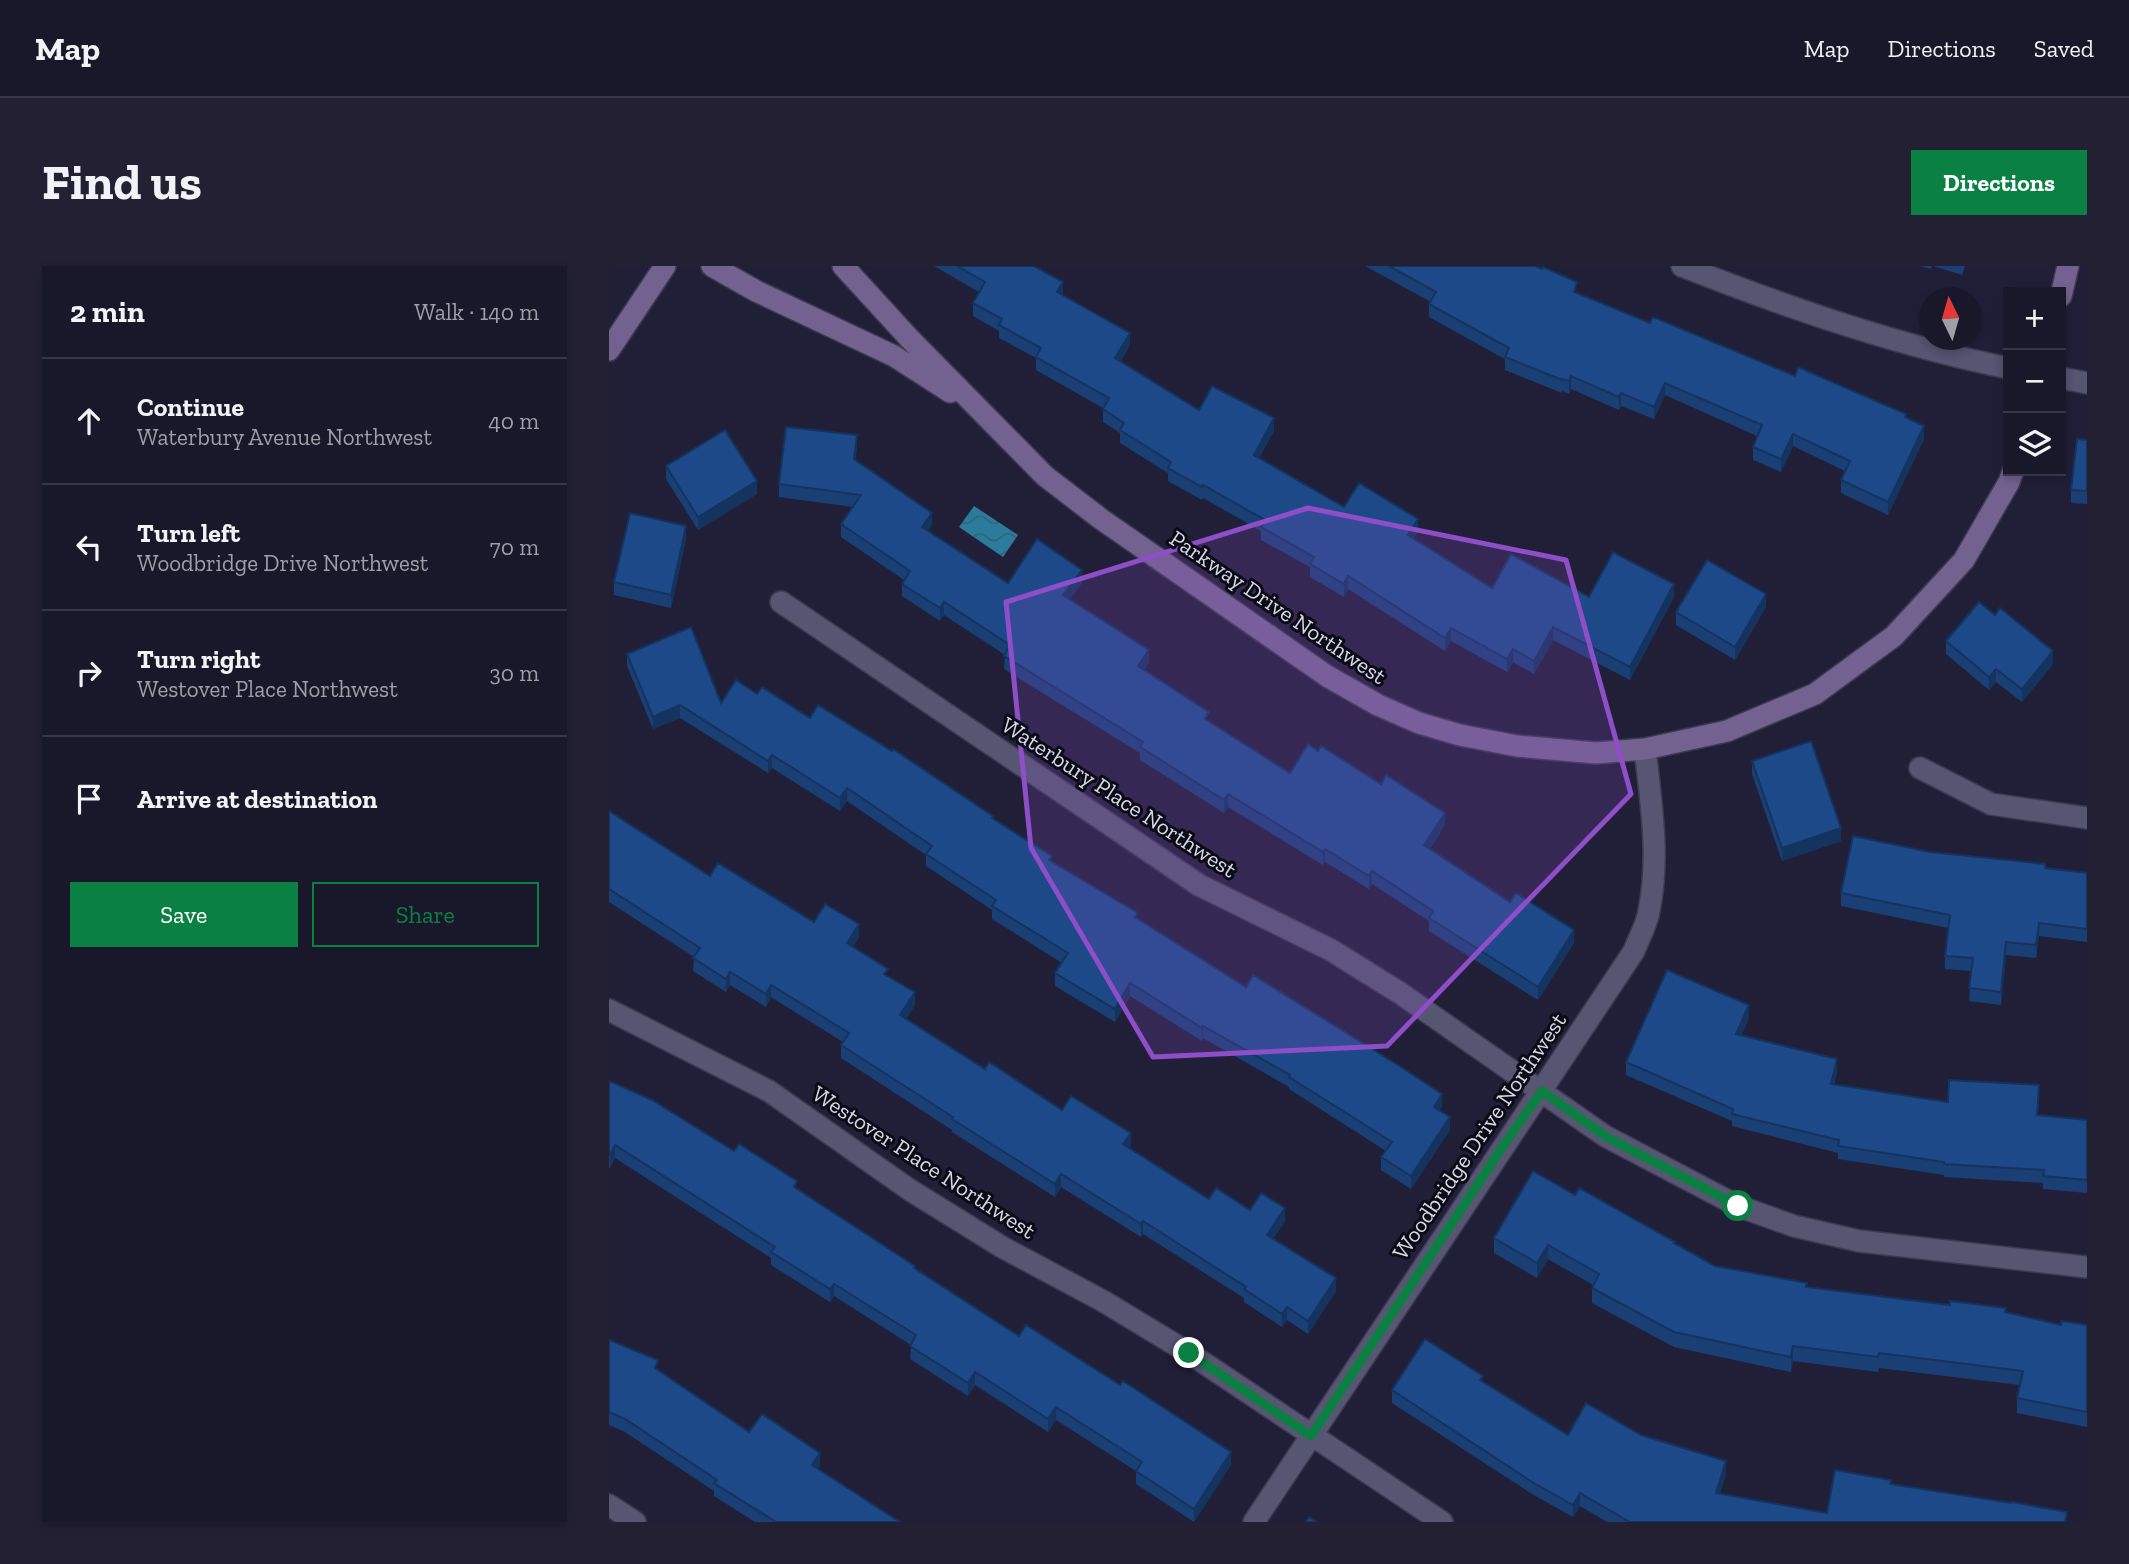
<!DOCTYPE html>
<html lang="en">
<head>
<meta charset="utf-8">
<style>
	:root { --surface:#19172a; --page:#222032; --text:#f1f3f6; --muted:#9f9fa8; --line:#373647; --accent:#0b8043 }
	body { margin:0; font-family:"Zilla Slab",serif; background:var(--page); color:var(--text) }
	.controls { position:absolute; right:21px; top:21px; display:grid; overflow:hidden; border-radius:0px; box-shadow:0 4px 10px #0003 }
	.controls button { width:63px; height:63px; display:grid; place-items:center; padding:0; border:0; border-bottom:2px solid var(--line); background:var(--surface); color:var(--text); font:35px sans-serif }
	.compass { position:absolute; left:1310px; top:21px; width:63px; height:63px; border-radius:50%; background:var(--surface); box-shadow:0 4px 10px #0003; rotate:355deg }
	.stop { position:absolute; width:21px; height:21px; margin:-16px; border:5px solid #0b8043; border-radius:50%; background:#fff }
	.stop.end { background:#0b8043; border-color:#fff; box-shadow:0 2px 7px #0008 }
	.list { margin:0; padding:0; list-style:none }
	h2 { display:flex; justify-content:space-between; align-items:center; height:91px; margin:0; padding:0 28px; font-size:30px }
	h2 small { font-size:23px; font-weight:400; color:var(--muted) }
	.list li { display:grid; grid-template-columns:46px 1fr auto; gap:21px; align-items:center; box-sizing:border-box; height:126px; padding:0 28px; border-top:2px solid var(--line) }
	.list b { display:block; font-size:26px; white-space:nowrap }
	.list p { margin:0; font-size:23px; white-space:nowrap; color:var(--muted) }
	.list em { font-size:23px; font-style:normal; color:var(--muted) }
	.actions { display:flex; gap:14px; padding:21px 28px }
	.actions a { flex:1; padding:16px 0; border:2px solid var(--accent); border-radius:0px; text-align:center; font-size:24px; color:var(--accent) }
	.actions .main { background:var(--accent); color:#fff }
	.icon { flex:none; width:38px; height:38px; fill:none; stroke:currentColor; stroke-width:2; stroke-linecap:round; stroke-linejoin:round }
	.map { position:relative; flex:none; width:1478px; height:1256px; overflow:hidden; border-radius:0px }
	header { display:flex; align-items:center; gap:42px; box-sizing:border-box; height:98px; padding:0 35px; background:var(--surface); border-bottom:2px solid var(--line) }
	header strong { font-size:33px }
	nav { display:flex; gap:38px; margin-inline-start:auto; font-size:24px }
	.intro { display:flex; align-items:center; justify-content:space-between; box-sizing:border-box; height:168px; padding:0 42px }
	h1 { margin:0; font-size:49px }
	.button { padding:18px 32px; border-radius:0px; background:var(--accent); color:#fff; font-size:24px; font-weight:700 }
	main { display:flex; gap:42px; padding:0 42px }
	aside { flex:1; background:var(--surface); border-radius:0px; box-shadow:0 4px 10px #0003 }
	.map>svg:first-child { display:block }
</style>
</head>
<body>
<header>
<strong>Map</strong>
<nav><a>Map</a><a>Directions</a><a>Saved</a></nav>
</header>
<div class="intro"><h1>Find us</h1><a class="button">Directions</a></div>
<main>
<aside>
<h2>2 min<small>Walk · 140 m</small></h2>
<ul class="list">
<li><svg class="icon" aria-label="ahead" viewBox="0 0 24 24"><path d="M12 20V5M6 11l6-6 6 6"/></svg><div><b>Continue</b><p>Waterbury Avenue Northwest</p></div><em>40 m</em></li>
<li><svg class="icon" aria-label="left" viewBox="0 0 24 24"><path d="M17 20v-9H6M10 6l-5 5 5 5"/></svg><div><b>Turn left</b><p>Woodbridge Drive Northwest</p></div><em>70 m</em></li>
<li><svg class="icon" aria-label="right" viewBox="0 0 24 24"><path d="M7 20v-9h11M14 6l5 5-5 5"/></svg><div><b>Turn right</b><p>Westover Place Northwest</p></div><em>30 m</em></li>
<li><svg class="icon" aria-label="arrive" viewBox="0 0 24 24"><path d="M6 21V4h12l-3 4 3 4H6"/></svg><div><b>Arrive at destination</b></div></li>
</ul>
<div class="actions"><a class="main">Save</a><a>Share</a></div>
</aside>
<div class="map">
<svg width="1478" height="1256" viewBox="0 0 1478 1256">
	<defs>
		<pattern id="water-waves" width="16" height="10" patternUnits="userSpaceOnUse" patternTransform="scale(1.75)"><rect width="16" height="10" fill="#2b7b9d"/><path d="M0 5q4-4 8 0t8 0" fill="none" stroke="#33637a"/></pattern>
	</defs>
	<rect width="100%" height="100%" fill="#211f38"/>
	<!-- water -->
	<path fill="url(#water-waves)" d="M365,240L409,269L394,291L350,261Z"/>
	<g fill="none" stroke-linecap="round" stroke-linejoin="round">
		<!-- street casing -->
		<g stroke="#3c3a4f" stroke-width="24">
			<path id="street" d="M1073,0C1180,42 1287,79 1399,102
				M1452,112L1478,117
				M172,336L590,619L722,684L791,727L996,870L1129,940L1185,960L1250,975L1478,1001
				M1311,502L1382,538L1478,552
				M0,744L160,825L301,924L393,981L494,1035L580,1087L833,1256
				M0,1239L26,1256
				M645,1256L1025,685C1030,672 1038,658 1040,645C1051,591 1042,537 1036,483"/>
		</g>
		<!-- secondary casing -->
		<g stroke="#3c3a4f" stroke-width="24">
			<path id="secondary" d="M103,0L147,25L285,90L341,126
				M234,0L300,72L436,210L492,253L718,410L769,439L810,457L851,469L908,480L987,487L1036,483L1118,465L1206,428L1285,370L1355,294L1400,216L1404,205
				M1452,30L1459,0
				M0,84L56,0"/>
		</g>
		<!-- street -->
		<use href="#street" stroke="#565572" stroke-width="21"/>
		<!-- secondary -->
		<use href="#secondary" stroke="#73628f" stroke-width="21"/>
	</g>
	<!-- wall -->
	<path fill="#193f75" d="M325,0H425L454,29L521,79L512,95L590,144L665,165L650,192L735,241L809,265L805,272L883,322L980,331H1065L1021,414L944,374L925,408L904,396L898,406L842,375L836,385L739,323L735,331L701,311V301L652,274V265L594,232L593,234L559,215V207L511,177V167L494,156V142L427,104V92L390,72V65L364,50V37L370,26Z
		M756,0H926L968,27L1041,57L1297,152L1315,173L1279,249L1232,227V214L1236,205L1184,180L1172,206L1144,194V181L1148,170L1056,129L1045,153L1012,140L1010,144L962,123L960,128L953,125V127L896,104V93L820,51V38L822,36Z
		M1311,0H1323L1322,3Z
		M1324,0H1356L1353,9Z
		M1478,174V238L1462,237V224Z
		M248,182L246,194L323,259L319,265L399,317H473L461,333L540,396L535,404L600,455L681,507L836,559L821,583L965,677L929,734L820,665V655L763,618L760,623L716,596L714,599L619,541L615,547L531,494V487L395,403L396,389L335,349L331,355L293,330V318L295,314L232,271V258L244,241L170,231V218Z
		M57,200L148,228L89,264L57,213Z
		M77,273L62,342L5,329V316Z
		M1157,341L1126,394L1067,359V346Z
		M1337,375L1444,398L1413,436L1387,416L1380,424L1337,388Z
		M18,388L112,437L148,428L201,452L384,553L443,596L529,653L637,721L833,840L831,845L841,864L802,923L772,904V891L777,885L680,823V821L594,772L593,775L521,730L506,756L446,720V707L453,697L383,653V644L317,600V589L238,535L231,545L163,502L159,507L71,452L44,463L18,400Z
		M1143,495L1232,575L1173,595L1143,508Z
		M0,545L101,610L205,656L250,671L244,681L279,710L306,739L297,753L376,803L522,880L520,882L600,933L641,944L676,955L664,973L727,1025L699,1068L678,1054L673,1061L635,1036V1032L534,968L532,971L452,921L446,931L343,866V864L232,792V779L234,776L162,731L157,741L121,719L117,726L84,705L85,691L0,636Z
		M1321,586L1478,607V676L1430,670L1427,692L1397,689L1392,739L1360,735L1362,705L1336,703V690L1339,662L1232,640V627Z
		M1140,752L1132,770L1228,806L1225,819L1339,836L1430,832L1429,849L1478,854V927L1434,923V917L1335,911V909L1229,893V887L1123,860V855L1017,809V796Z
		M0,815L125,885L188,923L306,1003L410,1070L622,1199L585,1256L527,1218V1205L447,1154L439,1166L366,1119L359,1130L301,1093L302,1079L225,1030L221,1036L162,999V992L6,892L1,902H0Z
		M966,929L1066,978L1106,1000L1198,1022L1397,1046L1452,1059H1478V1161L1408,1147V1132L1411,1119L1270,1102L1269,1106L1184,1095L1182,1106L1065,1081L983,1037V1022L984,1019L939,993L928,1012L885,987V972Z
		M0,1074L49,1105L140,1166L211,1200L209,1203L291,1256H146L105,1230V1225L16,1166L0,1159Z
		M874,1115L959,1169H1032L1117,1208L1111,1228L1218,1247L1282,1219L1458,1256H998L971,1240L964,1251L923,1228L783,1137V1124Z"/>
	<!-- shaded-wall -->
	<path fill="#14335f" d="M454,16V29L448,26Z
		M521,67V79L506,105V92Z
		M962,110V123L960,128V115Z
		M1056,117V129L1045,153V141Z
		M1012,127V140L1010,144V131Z
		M665,152V165L645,202V189Z
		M1315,160V173L1279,249V236Z
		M1184,168V180L1172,206V193Z
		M248,169V182L245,206V193Z
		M148,215V228L89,264V251Z
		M323,247V259L313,274V261Z
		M809,253V265L799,282V269Z
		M77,260V273L62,342V329Z
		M473,304V317L454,342V329Z
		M739,310V323L735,331V318Z
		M1065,318V331L1021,414V401Z
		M1157,328V341L1126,394V381Z
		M335,336V349L331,355V342Z
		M944,361V374L925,408V395Z
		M842,362V375L836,385V372Z
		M904,383V396L898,406V393Z
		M540,384V396L529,413V400Z
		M1444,385V398L1413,436V423Z
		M1387,403V416L1380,424V411Z
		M71,439V452L44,463V451Z
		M163,489V502L159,507V495Z
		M238,522V535L231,545V532Z
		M619,528V541L615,547V534Z
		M836,547V559L815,592V579Z
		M1232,562V575L1173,595V582Z
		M716,583V596L714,599V586Z
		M763,605V618L760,623V610Z
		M1430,657V670L1427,692V679Z
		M250,658V671L238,690V677Z
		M965,664V677L929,734V721Z
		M1397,676V689L1392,739V726Z
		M121,706V719L117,726V713Z
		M521,717V730L506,756V743Z
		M162,719V731L157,741V728Z
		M306,726V739L291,762V749Z
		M1140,739V752L1127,781V768Z
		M594,760V772L593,775V762Z
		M1228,793V806L1222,831V818Z
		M833,828V840L825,854V841Z
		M841,851V864L802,923V910Z
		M522,867V880L514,891V878Z
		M6,879V892L1,902V889Z
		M452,908V921L446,931V918Z
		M676,942V955L658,982V969Z
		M534,955V968L532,971V958Z
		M939,979V993L928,1012V997Z
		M727,1012V1025L699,1068V1055Z
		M225,1018V1030L221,1036V1023Z
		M678,1041V1054L673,1061V1048Z
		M1184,1080V1095L1182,1106V1091Z
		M366,1106V1119L359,1130V1117Z
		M447,1141V1154L439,1166V1153Z
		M622,1186V1199L585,1256V1243Z
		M211,1187V1200L203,1212V1199Z
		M1117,1195V1208L1107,1240V1227Z
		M971,1227V1240L964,1251V1239Z"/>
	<!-- building -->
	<path fill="#1d4988" stroke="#14335f" stroke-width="2" d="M348,0H425L454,16L448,26L521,67L506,92L590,144L603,120L665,152L645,189L735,241L750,217L809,253L799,269L883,322L902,288L980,331L1004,286L1065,318L1021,401L944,361L925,395L904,383L898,393L842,362L836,372L739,310L735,318L701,298L705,291L652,261L656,254L594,219L593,221L559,202L562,196L511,164L515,157L494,143L500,132L427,91L432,82L390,59L393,53L364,37L376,16Z
		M780,0H926L933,3L934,1L968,16L965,26L1041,57L1044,51L1186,110L1189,101L1297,148L1296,151L1315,160L1279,236L1232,214L1241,195L1184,168L1172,193L1144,181L1153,159L1056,117L1045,141L1012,127L1010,131L962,110L960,115L953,113V114L896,91L900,82L820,38L827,26Z
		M177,161L248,169L245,193L323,247L313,261L399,317L428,273L473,304L454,329L540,384L529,400L600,446L596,453L681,507L699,478L709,485L712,480L772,518L777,509L836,547L815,579L901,636L907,627L965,664L929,721L820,652L824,645L763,605L760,610L716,583L714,586L619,528L615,534L531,481L534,476L395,390L401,379L335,336L331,342L293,318L301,305L232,258L252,229L170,218Z
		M116,164L148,215L89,251L57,200Z
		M1468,173L1478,174V225L1462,224Z
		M21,247L77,260L62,329L5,316Z
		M1098,294L1157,328L1126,381L1067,346Z
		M1370,336L1386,349L1391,342L1444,385L1413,423L1387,403L1380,411L1337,375Z
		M82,361L112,437L127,414L148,428L153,421L201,452L209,439L283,485L284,483L384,550L383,552L443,590L440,594L529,647L526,651L637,721L644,709L789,799L833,828L825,841L841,851L802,910L772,891L783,876L680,811L681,809L594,760L593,762L521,717L506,743L446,707L459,687L383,640L387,634L317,588L323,580L238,522L231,532L163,489L159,495L71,439L44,451L18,388Z
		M1202,475L1232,562L1173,582L1143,495Z
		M0,545L101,610L109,597L205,656L216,638L250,658L238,677L279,703L275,708L306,726L291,749L376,803L380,796L453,844L462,830L522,867L514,878L600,933L607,922L641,944L652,927L676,942L658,969L727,1012L699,1055L678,1041L673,1048L635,1023L637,1021L534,955L532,958L452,908L446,918L343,853L344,851L232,779L240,767L162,719L157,728L121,706L117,713L84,692L91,682L0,623Z
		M1244,570L1321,586L1436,598V602L1478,607V663L1430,657L1427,679L1397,676L1392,726L1360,722L1364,692L1336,690L1341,649L1232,627Z
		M1058,704L1140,739L1127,768L1228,793L1222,818L1339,836L1340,814L1430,819L1428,849L1478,854V914L1434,910L1435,904L1335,898V896L1229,880L1230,874L1123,848L1124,843L1017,796Z
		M0,815L43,834L125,885L130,878L188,915L185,921L306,1000L305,1002L410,1070L417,1059L511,1119L514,1115L622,1186L585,1243L527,1205L533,1196L447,1141L439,1153L366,1106L359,1117L301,1080L307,1069L225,1018L221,1023L162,986L166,981L6,879L1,889H0Z
		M924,905L966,929L970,922L1066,976L1065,977L1106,1000L1198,1017L1197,1021L1341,1039V1035L1397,1042L1396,1046L1452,1059L1453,1055L1478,1059V1146L1408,1132L1414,1105L1270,1087L1269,1091L1184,1080L1182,1091L1065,1066L983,1022L990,1008L939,979L928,997L885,972Z
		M816,1073L874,1110L871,1114L959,1169L977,1137L1032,1169L1117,1195L1107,1227L1218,1247L1226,1204L1282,1214L1281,1218L1402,1237L1403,1236L1458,1246L1456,1256H1021L971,1227L964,1239L923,1216L783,1124Z
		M0,1074L49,1094L46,1102L140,1166L153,1148L211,1187L203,1199L291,1256H167L105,1217L108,1214L16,1153L0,1146Z
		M700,1251L708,1256H697Z"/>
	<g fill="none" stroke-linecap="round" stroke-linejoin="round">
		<!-- route -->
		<path stroke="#0b8043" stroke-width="9" d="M580,1087L702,1170L896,877L933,825L996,870L1129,940"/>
	</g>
	<!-- marked area -->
	<path fill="#8d4ec7" fill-opacity="0.2" stroke="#8d4ec7" stroke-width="5" stroke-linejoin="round" d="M699,242L957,294L1022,528L778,780L544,791L422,582L397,336Z"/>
	<g text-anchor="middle" stroke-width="6" stroke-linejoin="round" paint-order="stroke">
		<!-- street labels -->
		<g font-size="23" fill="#d7d7e8" stroke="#0b0b16">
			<text transform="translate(669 341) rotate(34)" y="8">Parkway Drive Northwest</text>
			<text transform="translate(510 531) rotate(33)" y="8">Waterbury Place Northwest</text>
			<text transform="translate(870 870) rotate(-56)" y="8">Woodbridge Drive Northwest</text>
			<text transform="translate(315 896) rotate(33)" y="8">Westover Place Northwest</text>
		</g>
	</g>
</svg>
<div class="controls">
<button>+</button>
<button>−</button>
<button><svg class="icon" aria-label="layers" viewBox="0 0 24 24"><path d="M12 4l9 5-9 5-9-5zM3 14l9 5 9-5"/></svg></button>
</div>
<svg class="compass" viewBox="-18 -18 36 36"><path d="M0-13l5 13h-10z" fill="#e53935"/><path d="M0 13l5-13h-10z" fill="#9f9fa8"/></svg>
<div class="stop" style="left:1129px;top:940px"></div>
<div class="stop end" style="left:580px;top:1087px"></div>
</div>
</main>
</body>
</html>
